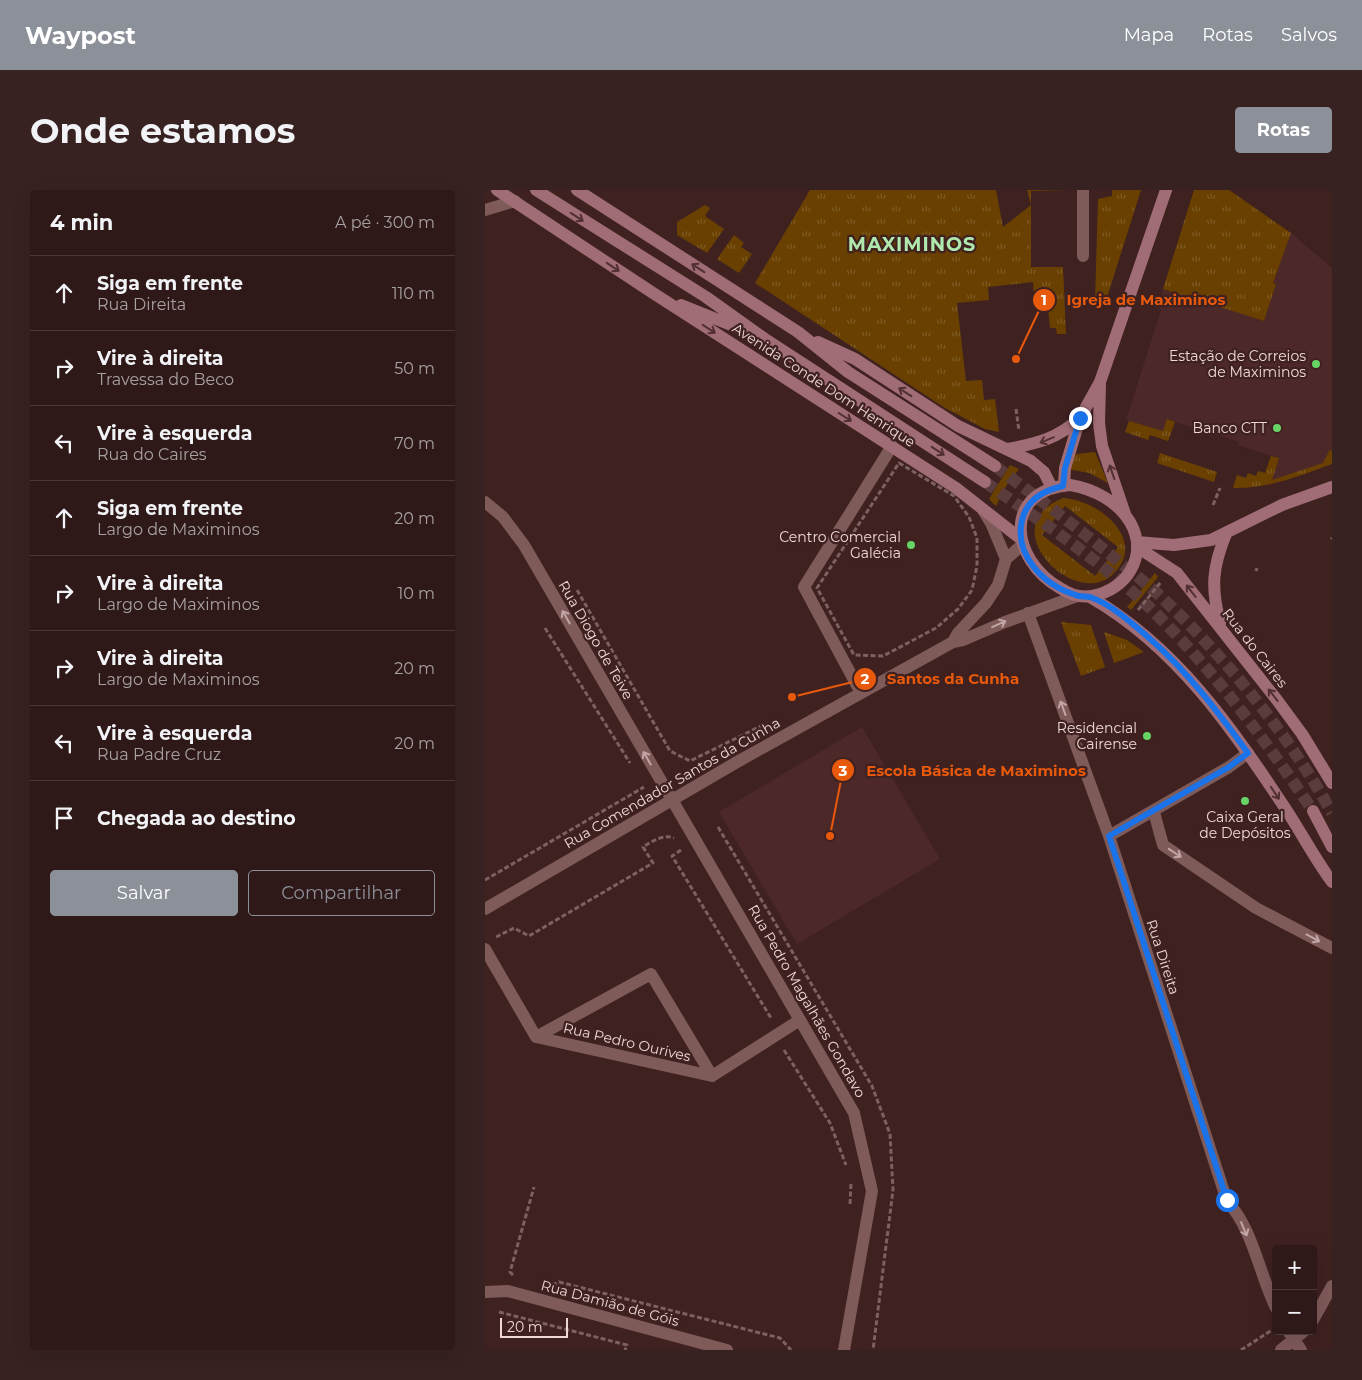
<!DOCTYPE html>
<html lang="pt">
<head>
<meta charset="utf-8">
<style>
	:root { --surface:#2f1918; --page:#372221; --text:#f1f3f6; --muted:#a7a0a2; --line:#4a3837; --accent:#8c9099 }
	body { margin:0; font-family:Montserrat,sans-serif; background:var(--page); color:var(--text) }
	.controls { position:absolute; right:15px; bottom:15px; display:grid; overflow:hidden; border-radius:5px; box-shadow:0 5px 20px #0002 }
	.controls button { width:45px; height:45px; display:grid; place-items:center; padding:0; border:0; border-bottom:1px solid var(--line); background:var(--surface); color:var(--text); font:25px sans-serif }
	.scale { position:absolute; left:15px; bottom:12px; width:68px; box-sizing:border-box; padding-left:5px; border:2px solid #edd8d7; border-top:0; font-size:14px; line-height:18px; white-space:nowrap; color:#edd8d7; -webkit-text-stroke:4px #3f2120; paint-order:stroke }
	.stop { position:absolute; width:15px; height:15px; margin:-11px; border:4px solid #1a73e8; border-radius:50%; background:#fff }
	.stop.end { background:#1a73e8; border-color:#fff; box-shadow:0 1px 5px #0008 }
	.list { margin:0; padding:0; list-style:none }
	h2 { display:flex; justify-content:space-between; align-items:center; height:65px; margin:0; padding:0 20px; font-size:21px }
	h2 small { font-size:16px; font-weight:400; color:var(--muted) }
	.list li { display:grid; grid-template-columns:32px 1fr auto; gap:15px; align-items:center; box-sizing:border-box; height:75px; padding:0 20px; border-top:1px solid var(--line) }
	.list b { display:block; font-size:19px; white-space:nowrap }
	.list p { margin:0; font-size:16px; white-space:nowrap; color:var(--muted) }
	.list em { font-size:16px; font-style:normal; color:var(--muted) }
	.actions { display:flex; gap:10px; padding:15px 20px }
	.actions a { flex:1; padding:11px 0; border:1px solid var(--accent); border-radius:5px; text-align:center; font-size:18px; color:var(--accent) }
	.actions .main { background:var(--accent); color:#fff }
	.icon { flex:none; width:28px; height:28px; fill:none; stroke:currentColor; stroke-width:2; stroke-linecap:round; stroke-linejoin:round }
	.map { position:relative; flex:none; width:847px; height:1160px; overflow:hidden; border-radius:5px }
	header { display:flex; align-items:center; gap:30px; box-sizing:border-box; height:70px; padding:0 25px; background:var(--accent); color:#fff }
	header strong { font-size:24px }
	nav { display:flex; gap:28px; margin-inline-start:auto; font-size:18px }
	.intro { display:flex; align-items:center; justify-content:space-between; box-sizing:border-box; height:120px; padding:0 30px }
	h1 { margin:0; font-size:35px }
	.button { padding:12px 22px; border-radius:5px; background:var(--accent); color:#fff; font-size:18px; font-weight:700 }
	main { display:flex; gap:30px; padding:0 30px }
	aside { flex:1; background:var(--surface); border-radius:5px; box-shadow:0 5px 20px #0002 }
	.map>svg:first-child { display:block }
</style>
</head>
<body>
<header>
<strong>Waypost</strong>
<nav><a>Mapa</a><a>Rotas</a><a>Salvos</a></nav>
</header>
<div class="intro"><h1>Onde estamos</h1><a class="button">Rotas</a></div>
<main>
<aside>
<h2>4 min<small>A pé · 300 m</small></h2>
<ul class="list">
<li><svg class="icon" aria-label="ahead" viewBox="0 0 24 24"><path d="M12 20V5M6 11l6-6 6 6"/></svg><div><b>Siga em frente</b><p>Rua Direita</p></div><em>110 m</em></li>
<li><svg class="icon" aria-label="right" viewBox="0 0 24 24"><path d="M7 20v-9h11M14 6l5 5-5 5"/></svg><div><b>Vire à direita</b><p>Travessa do Beco</p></div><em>50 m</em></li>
<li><svg class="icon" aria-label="left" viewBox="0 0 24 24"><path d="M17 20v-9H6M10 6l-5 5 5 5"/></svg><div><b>Vire à esquerda</b><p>Rua do Caires</p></div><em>70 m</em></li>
<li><svg class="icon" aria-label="ahead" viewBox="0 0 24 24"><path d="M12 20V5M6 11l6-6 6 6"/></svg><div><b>Siga em frente</b><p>Largo de Maximinos</p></div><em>20 m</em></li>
<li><svg class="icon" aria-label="right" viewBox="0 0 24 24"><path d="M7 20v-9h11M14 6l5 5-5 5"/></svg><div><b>Vire à direita</b><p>Largo de Maximinos</p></div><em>10 m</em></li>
<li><svg class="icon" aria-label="right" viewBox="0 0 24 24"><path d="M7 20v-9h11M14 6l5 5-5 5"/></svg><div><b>Vire à direita</b><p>Largo de Maximinos</p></div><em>20 m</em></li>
<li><svg class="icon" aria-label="left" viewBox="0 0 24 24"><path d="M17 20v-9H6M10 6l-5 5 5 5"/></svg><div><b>Vire à esquerda</b><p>Rua Padre Cruz</p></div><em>20 m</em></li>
<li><svg class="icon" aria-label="arrive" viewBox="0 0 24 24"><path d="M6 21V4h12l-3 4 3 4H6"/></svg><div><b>Chegada ao destino</b></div></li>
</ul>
<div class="actions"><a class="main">Salvar</a><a>Compartilhar</a></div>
</aside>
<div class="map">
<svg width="847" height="1160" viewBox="0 0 847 1160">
	<defs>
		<pattern id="grass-tufts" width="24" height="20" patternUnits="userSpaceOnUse" patternTransform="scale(1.25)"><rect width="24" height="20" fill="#694000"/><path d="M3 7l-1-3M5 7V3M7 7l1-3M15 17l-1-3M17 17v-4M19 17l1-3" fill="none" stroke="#7f5b24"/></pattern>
	</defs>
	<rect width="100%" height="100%" fill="#3f2120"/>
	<!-- built -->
	<path fill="#4d2828" d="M806,43L847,78V274L785,295L794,268L753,255L754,252L690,232L683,251L665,245L663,250L640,242L644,231L641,230L676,120L673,116L678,99L779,131L791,94L788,93Z
		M377,537L455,669L312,754L234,622Z"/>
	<!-- grass -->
	<path fill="url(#grass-tufts)" fill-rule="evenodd" d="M325,0H511L518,37L546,15L542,0H582L546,1V77H578L581,144H572L571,138H565L562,106L549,107L548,92L503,97L504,110L472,113L481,191L497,190L499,210L510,209L514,242L500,239L460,218L270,93Z
		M627,0H656L619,117L610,112L613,9L627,6Z
		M709,0H744L806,43L788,93L791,94L779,131L678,99Z
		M220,15L225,18L220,26L239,39L222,63L192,45V32Z
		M249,45L259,53L256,57L267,64L254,83L232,69Z
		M682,229L690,232L683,251L665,245L663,250L640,242L644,231L678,241Z
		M847,260V274C814,286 783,299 748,298L752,285L761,288L763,283L771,286L773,281L780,283L786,266L794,268L787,290L838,273L844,261Z
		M610,262L623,293L604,283L583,279L591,264Z
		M675,263L732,282L729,292L672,273Z
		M525,275L534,279L521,296L511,316L504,309Z
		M578,308C615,310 665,352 626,386C587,418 507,336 578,308ZM580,316L633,357L610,386L557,345Z
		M670,383L673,387L646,420L642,417Z
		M576,432L606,435L620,477L596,486Z
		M619,442L642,450L659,462L629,473Z"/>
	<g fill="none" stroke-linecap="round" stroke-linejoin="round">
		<!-- secondary-tunnel -->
		<path stroke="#593c3b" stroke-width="12" stroke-dasharray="12 6" stroke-linecap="butt" d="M510,276C550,306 589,335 627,366C642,379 659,391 674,405C741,468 802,542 847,623
			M500,292C556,331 614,370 664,417C727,478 779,548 828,621"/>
		<!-- path -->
		<path stroke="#7c6160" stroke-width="3" stroke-dasharray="5 2.5" stroke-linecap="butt" d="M531,219L534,241
			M414,273L469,306L484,327L492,348V376L487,400L473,419L451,438L398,466L369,465L332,398Z
			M728,315L735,298
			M846,349L847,348
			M770,379L773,380
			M92,400L185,561L205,571L278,535
			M653,420L676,392
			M60,438L145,573
			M233,637L387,896L405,944L408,1000L388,1160
			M196,660L187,666L286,828
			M0,690L159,597
			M11,747L29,738L44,746L168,673L158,657C167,651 179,644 189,648
			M299,860L345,933L361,975
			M365,1014L366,993
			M28,1085L25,1082L49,997
			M67,1095L74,1092L295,1148L306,1160
			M14,1122L142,1155L140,1160
			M756,1160L787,1140"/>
		<!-- street -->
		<path stroke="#7e5a59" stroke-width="12" d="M598,0V66
			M0,20L30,11
			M0,312L18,327L39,355L369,923L387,1001L359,1160
			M498,320L506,333L521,369
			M543,423L624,646L742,1011C768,1039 774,1083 791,1118
			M468,452L473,443L501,413L513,395L521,369L537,355
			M376,503L319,397L407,256
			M669,622L678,655L771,718L847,758
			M624,646L744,577L763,563
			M0,719L252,572L468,452L478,450L520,432L592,406
			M0,759L51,847L227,886L315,830
			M51,847L166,784L227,886
			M0,1102L23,1101L242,1160
			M828,1130L847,1096
			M803,1141L816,1160
			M796,1160L819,1141"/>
		<!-- secondary -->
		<path stroke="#a06c75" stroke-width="12" d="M12,0L168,103L471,298L536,349
			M51,0L221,107L280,149L500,292
			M92,0L313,142L363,182L510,276
			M196,115L261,141
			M333,152L370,169L473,236L546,271L559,282L567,298
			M615,195L614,233L617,256L640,324
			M523,259C553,253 572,249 595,228
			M585,295C609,299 632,311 645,332C664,365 642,400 607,406C596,408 584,404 575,398C525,370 517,300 585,295Z
			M579,296L580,278L595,228L615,192L681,0
			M652,352L689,355L726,350L797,315L847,297
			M652,357L692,383L792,510L817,544L847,593
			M605,407C691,456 748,539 802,621C817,644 830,669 847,692
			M735,433C726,398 727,378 741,344
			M828,621L847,657"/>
	</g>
	<!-- one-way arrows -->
	<defs><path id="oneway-shaft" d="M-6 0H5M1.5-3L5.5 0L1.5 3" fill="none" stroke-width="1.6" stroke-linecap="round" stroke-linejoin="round" transform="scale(1.25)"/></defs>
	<g stroke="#523031">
		<use href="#oneway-shaft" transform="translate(92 27) rotate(33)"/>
		<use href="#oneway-shaft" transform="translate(128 77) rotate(34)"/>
		<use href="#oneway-shaft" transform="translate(213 78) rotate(-147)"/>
		<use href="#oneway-shaft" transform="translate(224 139) rotate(33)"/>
		<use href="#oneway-shaft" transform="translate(420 202) rotate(-147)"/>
		<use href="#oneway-shaft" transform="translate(360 227) rotate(32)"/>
		<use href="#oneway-shaft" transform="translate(562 250) rotate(158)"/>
		<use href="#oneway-shaft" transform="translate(453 261) rotate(33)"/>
		<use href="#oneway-shaft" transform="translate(627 282) rotate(-109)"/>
		<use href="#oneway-shaft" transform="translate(706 401) rotate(-128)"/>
		<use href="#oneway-shaft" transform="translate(788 505) rotate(-128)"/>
		<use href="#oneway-shaft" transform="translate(790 603) rotate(56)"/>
	</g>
	<g stroke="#c1a6a5">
		<use href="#oneway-shaft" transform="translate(81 427) rotate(-120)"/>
		<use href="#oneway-shaft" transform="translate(514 434) rotate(-24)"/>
		<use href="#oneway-shaft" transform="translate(578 518) rotate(-110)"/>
		<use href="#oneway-shaft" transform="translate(162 568) rotate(-120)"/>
		<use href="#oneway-shaft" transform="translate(690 663) rotate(34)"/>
		<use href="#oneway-shaft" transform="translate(828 748) rotate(28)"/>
		<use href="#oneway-shaft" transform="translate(759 1039) rotate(67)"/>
	</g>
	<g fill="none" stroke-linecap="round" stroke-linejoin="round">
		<!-- route -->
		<path stroke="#1a73e8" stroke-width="6" d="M595,228L580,278L578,296C560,300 542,309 537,330C529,365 558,395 591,405C595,407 601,406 605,407C626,414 648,434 664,448C703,482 733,522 763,563L744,577L624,646L742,1010"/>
	</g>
	<!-- markers -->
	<g fill="#67d465" stroke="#3f2120" stroke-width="2">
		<circle cx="831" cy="174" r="5"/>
		<circle cx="792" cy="238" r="5"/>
		<circle cx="426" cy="355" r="5"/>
		<circle cx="662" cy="546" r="5"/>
		<circle cx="760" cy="611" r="5"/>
	</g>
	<g text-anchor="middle" stroke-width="4.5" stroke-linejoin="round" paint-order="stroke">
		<!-- poi labels -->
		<g font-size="14" fill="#edd8d7" stroke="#3f2120" text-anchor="end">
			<text x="821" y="171">Estação de Correios<tspan x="821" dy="16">de Maximinos</tspan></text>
			<text x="782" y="243">Banco CTT</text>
			<text x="416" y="352">Centro Comercial<tspan x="416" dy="16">Galécia</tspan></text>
			<text x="652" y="543">Residencial<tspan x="652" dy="16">Cairense</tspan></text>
			<text x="760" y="632" text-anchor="middle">Caixa Geral<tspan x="760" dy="16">de Depósitos</tspan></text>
		</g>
		<!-- street labels -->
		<g font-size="14" fill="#edd8d7" stroke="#3f2120">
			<text transform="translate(339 195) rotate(33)" y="5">Avenida Conde Dom Henrique</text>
			<text transform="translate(111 450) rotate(60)" y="5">Rua Diogo de Teive</text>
			<text transform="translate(770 458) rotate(52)" y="5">Rua do Caires</text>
			<text transform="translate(187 593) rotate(-30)" y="5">Rua Comendador Santos da Cunha</text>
			<text transform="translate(678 767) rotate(72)" y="5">Rua Direita</text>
			<text transform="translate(322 811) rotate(60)" y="5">Rua Pedro Magalhães Gondavo</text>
			<text transform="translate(142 852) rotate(13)" y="5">Rua Pedro Ourives</text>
			<text transform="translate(125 1113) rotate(15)" y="5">Rua Damião de Góis</text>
		</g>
		<!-- district labels -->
		<g font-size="19" font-weight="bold" letter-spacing="1" fill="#b0e9ad" stroke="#3f2120">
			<text x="427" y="61">MAXIMINOS</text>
		</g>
	</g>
	<!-- callouts -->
	<path fill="none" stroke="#e8590c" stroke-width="2" d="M531 169L559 110M307 507L380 489M345 646L358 580"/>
	<g fill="#e8590c" stroke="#3f2120" stroke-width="2">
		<circle cx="531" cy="169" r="5"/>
		<circle cx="307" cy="507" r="5"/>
		<circle cx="345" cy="646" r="5"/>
		<circle cx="559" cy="110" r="12"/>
		<circle cx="380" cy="489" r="12"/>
		<circle cx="358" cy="580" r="12"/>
	</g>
	<g font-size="15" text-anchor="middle" font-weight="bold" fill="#fff">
		<text x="559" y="115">1</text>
		<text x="380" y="494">2</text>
		<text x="358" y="586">3</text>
	</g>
	<g font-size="15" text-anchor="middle" font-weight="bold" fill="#e8590c" stroke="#3f2120" stroke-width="4.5" stroke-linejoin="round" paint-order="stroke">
		<text x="661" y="115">Igreja de Maximinos</text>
		<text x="468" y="494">Santos da Cunha</text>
		<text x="491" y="586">Escola Básica de Maximinos</text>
	</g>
</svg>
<div class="controls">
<button>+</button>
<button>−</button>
</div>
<div class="scale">20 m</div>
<div class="stop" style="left:742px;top:1010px"></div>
<div class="stop end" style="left:595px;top:228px"></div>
</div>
</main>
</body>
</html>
